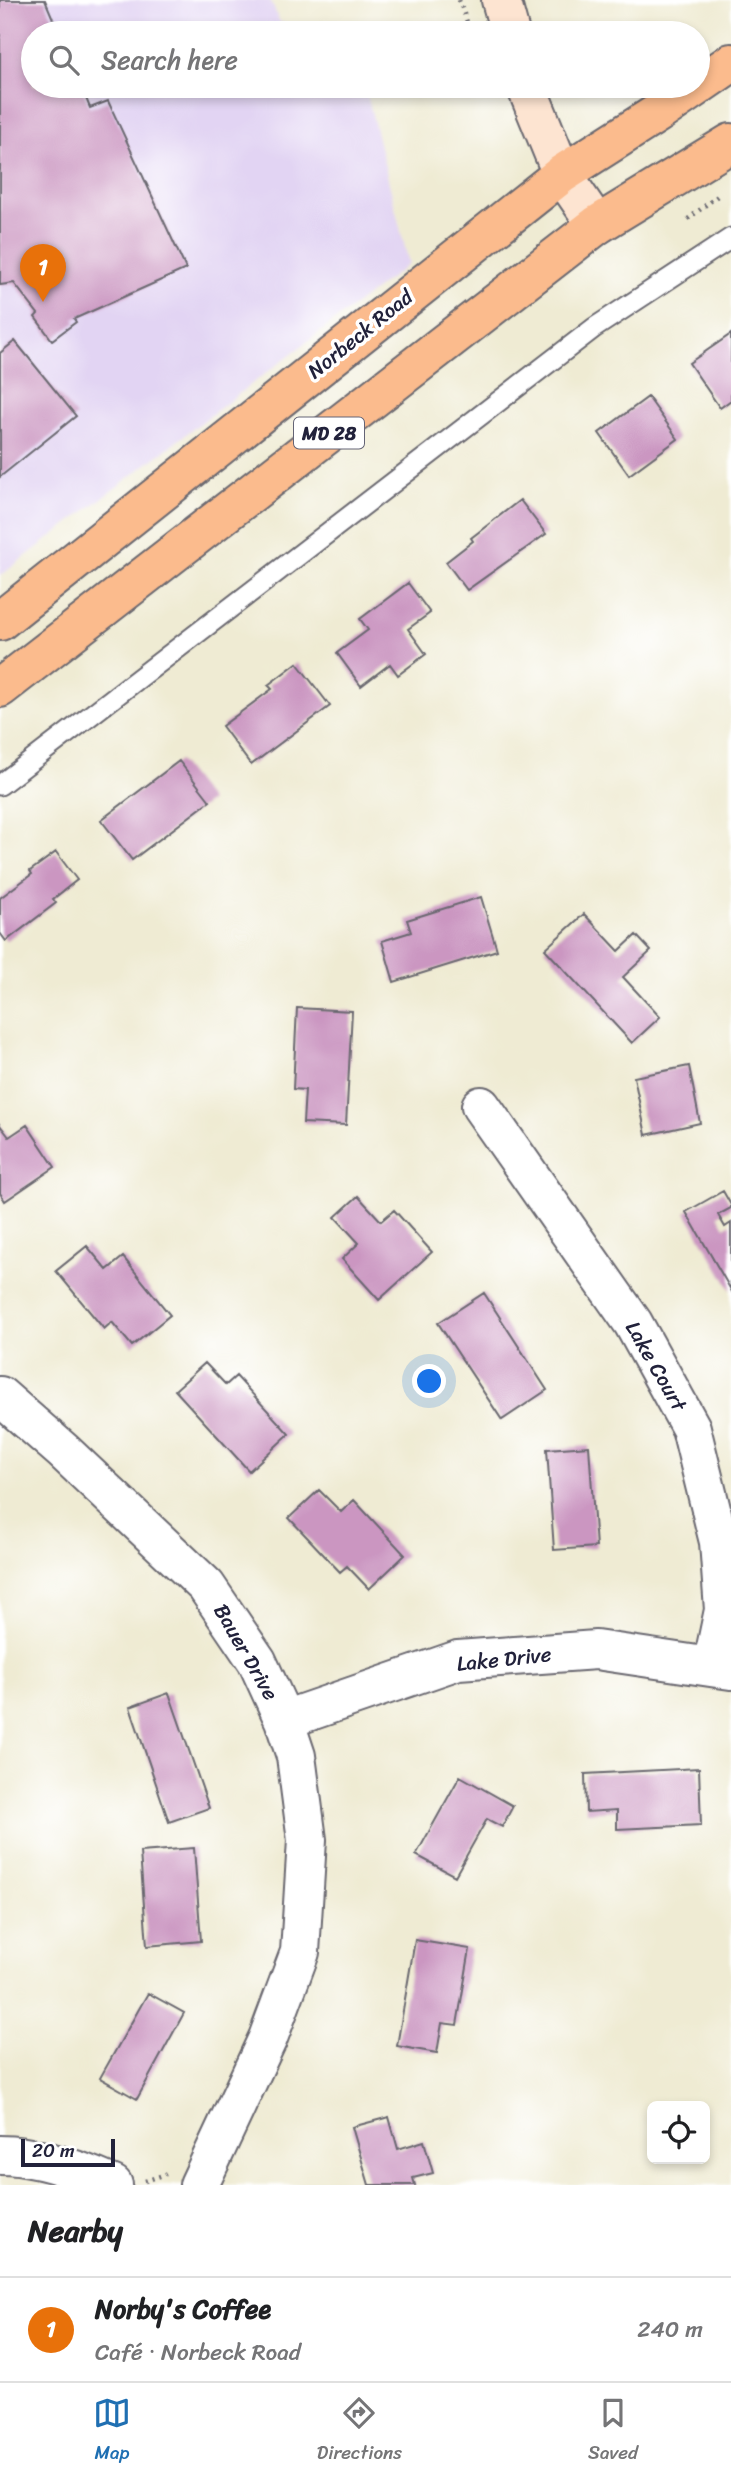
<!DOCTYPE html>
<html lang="en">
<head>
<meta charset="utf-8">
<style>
	:root { --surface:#fff; --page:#f2f2f2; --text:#202124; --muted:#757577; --line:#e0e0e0; --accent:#1f6fb2 }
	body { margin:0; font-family:Sriracha,sans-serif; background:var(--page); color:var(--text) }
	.controls { position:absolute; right:21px; bottom:21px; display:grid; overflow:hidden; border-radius:10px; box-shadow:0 4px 10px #0003 }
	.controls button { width:63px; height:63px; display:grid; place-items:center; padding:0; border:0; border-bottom:2px solid var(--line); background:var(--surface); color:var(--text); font:35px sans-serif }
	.scale { position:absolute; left:21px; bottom:18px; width:94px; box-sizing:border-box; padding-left:7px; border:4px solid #22223b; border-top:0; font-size:19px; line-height:24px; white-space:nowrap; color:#22223b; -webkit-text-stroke:5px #fff; paint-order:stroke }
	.you { position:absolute; left:430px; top:1382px; width:24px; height:24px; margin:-18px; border:5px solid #fff; border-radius:50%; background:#1a73e8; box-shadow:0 0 0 10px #1a73e833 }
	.badge { display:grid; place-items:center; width:46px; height:46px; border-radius:50%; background:var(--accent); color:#fff; font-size:23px; font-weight:700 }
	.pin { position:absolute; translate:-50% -58px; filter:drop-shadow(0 2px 4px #0008) }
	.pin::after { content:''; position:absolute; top:37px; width:24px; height:21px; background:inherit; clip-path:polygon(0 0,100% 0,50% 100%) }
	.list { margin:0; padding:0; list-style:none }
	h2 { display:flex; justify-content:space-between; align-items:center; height:91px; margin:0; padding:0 28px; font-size:30px }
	h2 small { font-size:23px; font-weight:400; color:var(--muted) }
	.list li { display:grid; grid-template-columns:46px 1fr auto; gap:21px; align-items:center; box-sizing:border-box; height:105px; padding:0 28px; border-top:2px solid var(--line) }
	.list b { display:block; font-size:26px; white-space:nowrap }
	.list p { margin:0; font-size:23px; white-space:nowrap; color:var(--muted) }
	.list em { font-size:23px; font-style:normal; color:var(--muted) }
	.icon { flex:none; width:38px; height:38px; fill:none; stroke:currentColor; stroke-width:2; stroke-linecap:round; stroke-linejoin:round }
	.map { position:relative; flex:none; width:731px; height:2185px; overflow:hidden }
	.search { position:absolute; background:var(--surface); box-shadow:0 4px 10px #0003; left:21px; right:21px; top:21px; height:77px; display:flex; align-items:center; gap:18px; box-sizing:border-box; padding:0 24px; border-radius:38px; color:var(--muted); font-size:26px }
	.sheet { height:196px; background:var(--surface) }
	nav { display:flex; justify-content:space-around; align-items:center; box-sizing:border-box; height:98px; border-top:2px solid var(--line); background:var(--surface); font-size:19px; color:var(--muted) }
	nav a { display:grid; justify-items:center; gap:4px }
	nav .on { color:var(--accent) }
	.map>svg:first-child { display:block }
</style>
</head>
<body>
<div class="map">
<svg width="731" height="2185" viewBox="0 0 731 2185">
	<rect width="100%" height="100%" fill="#fff"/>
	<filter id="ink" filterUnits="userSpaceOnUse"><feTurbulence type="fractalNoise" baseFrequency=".0143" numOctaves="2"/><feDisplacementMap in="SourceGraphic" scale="14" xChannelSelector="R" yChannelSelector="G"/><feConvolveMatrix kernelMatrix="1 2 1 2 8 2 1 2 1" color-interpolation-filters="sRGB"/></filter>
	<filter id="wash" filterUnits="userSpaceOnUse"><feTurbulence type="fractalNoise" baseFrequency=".00686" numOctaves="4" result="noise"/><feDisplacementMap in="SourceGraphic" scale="28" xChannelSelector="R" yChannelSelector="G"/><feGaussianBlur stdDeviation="1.57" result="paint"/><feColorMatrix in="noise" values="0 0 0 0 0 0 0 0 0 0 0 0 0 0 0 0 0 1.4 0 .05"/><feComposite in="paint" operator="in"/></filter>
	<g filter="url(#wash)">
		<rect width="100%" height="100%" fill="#efebd3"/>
		<!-- built -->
		<path fill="#e2d4f3" d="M0,0H270L280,22L310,33H33V86H365L409,264L0,576Z"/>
		<g id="blocks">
			<!-- building -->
			<path fill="#cb96c1" d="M0,0H45L59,33H33V86H81L90,108L108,101L186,269L74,319L76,322L52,340L35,317L38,314L14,283L0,285Z
				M731,334V400L720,408L689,363Z
				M15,341L76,416L0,477V353Z
				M648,397L678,439L629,475L599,433Z
				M520,500L546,534L467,590L446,562L473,541L471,538Z
				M408,583L430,613L408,629L426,654L398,675L390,664L361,686L337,653L368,630L360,619Z
				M297,663L330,706L251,765L222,726L272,689L268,685Z
				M179,761L210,801L132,860L101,820Z
				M56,852L77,880L53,899L56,903L6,941L0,933V898L32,874L30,871Z
				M481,897L497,950L394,982L382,941L411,932L407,920Z
				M584,914L619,951L636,935L651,951L623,977L660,1017L632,1043L545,949Z
				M297,1008L352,1011L346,1125L303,1123L305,1090L293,1089Z
				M689,1066L700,1123L646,1135L634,1077Z
				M0,1125L9,1137L27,1125L55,1167L5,1201L0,1193Z
				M723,1191L731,1205V1208L718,1215L725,1227L731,1223V1290L686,1212Z
				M358,1196L381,1221L394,1210L432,1252L379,1300L342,1259L359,1243L335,1217Z
				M87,1246L107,1270L123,1257L170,1315L132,1346L112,1322L104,1329L56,1271Z
				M484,1293L547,1390L502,1420L438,1323Z
				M205,1363L226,1385L236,1376L289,1434L249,1471L175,1390Z
				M589,1446L596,1547L554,1550L547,1449Z
				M319,1490L341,1512L354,1500L405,1555L369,1589L347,1566L340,1572L289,1518Z
				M169,1693L209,1808L169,1822L130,1707Z
				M699,1768L701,1825L617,1829V1810L586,1812L585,1774Z
				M460,1776L513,1806L502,1827L487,1819L455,1876L416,1855Z
				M194,1848L201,1941L147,1946L140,1852Z
				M415,1940L470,1949L457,2025L442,2023L437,2053L397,2046Z
				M148,1993L184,2013L137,2099L100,2078Z
				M389,2117L398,2149L424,2141L433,2173L413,2178L415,2185H369L352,2127Z"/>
		</g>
	</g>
	<g filter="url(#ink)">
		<use href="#blocks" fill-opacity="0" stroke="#6a6870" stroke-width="2"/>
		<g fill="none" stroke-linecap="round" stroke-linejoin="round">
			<!-- lane casing -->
			<g stroke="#6a6870" stroke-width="23">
				<path id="lane" d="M0,785L594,328L731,238"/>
			</g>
			<!-- street casing -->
			<g stroke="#6a6870" stroke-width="42">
				<path id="street" d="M481,1106L633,1323L691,1428L719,1542L724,1610L712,1667
					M0,1396L63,1451L206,1586L257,1661L284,1720L296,1756L307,1840L300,1952L268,2038L199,2185
					M284,1720L458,1660L596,1650L731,1670
					M0,2155C38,2155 79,2170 113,2185"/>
			</g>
			<!-- secondary casing -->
			<g stroke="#6a6870" stroke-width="42">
				<path id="secondary" d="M501,0L510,33
					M526,86L562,174L597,225"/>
			</g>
			<!-- primary casing -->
			<g stroke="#6a6870" stroke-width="42">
				<path id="primary" d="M0,621L562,174L658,113L731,63
					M0,688L597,225L731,143"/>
			</g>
			<!-- path -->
			<path stroke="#6a6870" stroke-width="4.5" stroke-dasharray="2 5" stroke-linecap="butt" d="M459,0L471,33
				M688,219L720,194
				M145,2181L166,2174"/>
			<!-- lane -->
			<use href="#lane" stroke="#fff" stroke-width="19"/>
			<!-- street -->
			<use href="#street" stroke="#fff" stroke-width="38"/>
			<!-- secondary -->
			<use href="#secondary" stroke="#fde4d1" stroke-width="38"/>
			<!-- primary -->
			<use href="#primary" stroke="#fbbb8d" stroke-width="38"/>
		</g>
	</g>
	<g text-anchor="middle" stroke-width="7" stroke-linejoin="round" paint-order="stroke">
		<!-- shield labels -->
		<rect fill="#fff" stroke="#646476" stroke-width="2" x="294" y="417.5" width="70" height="31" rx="5"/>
		<g font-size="19" font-weight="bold" fill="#22223b">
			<text x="329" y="440">MD 28</text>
		</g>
		<!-- street labels -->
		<g font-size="21" fill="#22223b" stroke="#fff">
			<text transform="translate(360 334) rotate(-39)" y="7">Norbeck Road</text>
			<text transform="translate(656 1366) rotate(60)" y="7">Lake Court</text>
			<text transform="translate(246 1652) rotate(60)" y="7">Bauer Drive</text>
			<text transform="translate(504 1659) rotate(-6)" y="7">Lake Drive</text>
		</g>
	</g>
</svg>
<div class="controls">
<button><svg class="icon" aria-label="locate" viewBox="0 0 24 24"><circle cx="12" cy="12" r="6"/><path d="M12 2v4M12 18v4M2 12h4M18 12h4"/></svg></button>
</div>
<div class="scale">20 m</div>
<div class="you"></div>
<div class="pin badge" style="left:43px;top:302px;background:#e8710a">1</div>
<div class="search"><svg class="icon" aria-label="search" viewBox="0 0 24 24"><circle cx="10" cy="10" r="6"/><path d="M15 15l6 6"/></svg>Search here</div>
</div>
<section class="sheet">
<h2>Nearby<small></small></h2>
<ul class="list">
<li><span class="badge" style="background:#e8710a">1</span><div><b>Norby's Coffee</b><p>Café · Norbeck Road</p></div><em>240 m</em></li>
</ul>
</section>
<nav>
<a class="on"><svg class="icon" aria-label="map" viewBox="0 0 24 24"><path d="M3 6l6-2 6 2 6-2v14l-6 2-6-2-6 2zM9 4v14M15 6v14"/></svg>Map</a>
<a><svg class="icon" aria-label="directions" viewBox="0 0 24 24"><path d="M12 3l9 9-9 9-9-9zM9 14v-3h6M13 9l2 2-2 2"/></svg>Directions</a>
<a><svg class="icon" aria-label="saved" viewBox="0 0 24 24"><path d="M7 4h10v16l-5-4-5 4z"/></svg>Saved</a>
</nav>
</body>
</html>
